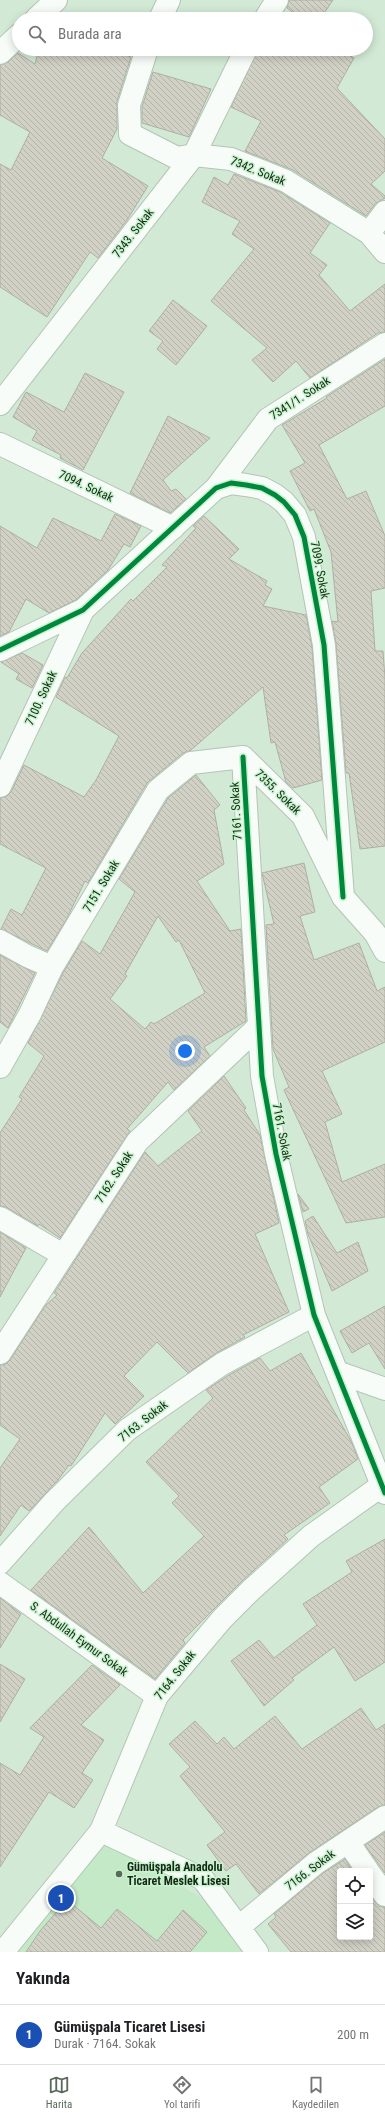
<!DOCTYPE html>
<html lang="tr">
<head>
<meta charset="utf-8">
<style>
	:root { --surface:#fff; --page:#f2f2f2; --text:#202124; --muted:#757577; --line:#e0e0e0; --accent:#586b5a }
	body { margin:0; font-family:"Roboto Condensed",sans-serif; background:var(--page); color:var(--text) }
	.controls { position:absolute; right:12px; bottom:12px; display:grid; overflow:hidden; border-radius:4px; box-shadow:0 2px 10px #0003 }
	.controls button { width:36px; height:36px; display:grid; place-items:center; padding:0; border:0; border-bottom:1px solid var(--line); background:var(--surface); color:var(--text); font:20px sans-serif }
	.you { position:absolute; left:185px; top:1051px; width:14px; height:14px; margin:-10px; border:3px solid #fff; border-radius:50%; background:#1a73e8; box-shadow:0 0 0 6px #1a73e833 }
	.badge { display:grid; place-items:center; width:26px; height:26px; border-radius:50%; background:var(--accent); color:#fff; font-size:13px; font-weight:700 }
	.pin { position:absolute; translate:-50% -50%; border:2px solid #fff; box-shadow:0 1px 4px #0006 }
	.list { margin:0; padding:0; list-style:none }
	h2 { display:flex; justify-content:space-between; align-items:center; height:52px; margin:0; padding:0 16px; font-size:17px }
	h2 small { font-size:13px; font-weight:400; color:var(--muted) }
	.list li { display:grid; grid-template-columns:26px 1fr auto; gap:12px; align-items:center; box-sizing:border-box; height:60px; padding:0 16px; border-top:1px solid var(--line) }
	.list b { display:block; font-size:15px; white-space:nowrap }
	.list p { margin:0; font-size:13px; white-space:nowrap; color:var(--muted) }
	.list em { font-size:13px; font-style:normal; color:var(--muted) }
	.icon { flex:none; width:22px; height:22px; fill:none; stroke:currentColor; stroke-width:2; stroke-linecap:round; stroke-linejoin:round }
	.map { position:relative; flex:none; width:385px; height:1952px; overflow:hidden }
	.search { position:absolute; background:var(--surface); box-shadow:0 2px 10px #0003; left:12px; right:12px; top:12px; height:44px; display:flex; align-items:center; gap:10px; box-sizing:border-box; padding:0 14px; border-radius:22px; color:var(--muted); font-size:15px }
	.sheet { height:112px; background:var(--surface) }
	nav { display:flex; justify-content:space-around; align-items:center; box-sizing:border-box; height:56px; border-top:1px solid var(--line); background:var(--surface); font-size:11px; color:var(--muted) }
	nav a { display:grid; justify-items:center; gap:2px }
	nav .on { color:var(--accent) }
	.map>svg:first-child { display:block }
</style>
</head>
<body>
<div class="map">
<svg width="385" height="1952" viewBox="0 0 385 1952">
	<defs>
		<pattern id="building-back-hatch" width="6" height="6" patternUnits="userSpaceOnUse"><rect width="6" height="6" fill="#d1d1c6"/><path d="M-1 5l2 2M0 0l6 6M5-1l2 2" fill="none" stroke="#b3b3a9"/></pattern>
	</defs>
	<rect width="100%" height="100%" fill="#d2ead5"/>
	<!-- built -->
	<path fill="#c3e9c7" d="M103,1839L220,1909L250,1952H14Z"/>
	<!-- building -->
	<path fill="url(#building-back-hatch)" stroke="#aeafa4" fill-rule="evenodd" d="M289,0H333L320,19H302L287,8Z
		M39,49H104L131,57L117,101V129L102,158L148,186L127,220L98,258L90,252L47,317L0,287V164L11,170L30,132L0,115V65L8,62L18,53L35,64Z
		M258,49H339L354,58L337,88L385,139V171L371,184L385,196V198L375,204L366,216L293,170L245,151L261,121L231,107Z
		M153,72L211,89L189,137L142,123V107Z
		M234,174L280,192L330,223L310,253L327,265L319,275L350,311L385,284V332L378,333L310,378L296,361L273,382L252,360L267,348L211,301L254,249L232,234L240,221L202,202L214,177L228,185Z
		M173,300L207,326L176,365L157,349L163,341L149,331Z
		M385,359V406L319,445L347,499L366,491L385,536V588L371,591L375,651H383L385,678V846L360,849L349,773H346L336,644L332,621L338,622L331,552L314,509L310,511L290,471L305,463L282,425L327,398L326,397Z
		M85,373L124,392L83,470L60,458L61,455L32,440L37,431L13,417L26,392L64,412Z
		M168,416L210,438L163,480L171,491L176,489L186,499L170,513L130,493Z
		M115,514L141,526L130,547L124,544L108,570L76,600L49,613L26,599L9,632L0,636V526L37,548L53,518L101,541Z
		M204,516L239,549L229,559L267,581L265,585L272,589L263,606L306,615L312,647L322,780L293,788L286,782L275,742L271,743L263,687L191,750L183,753L147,783L88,883L85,881L66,920L47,951L1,929L11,909L22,915L46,868L0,844V798L7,796L11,792L24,765L84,797L96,780L119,736L56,697L65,677L67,678L82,653L131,599L133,601L167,567L162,565L196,528L193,526Z
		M22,653L43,665L32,688L16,679L19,674L1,662Z
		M196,775L220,805L214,810L224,864L197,881L230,931L241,929L246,1021L204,1047L210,1056L174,1090L168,1082L127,1129L130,1131L60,1238L39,1224L38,1226L6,1207L0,1206V1133L22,1099L19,1097L44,1056L28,1043L63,973L82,941L100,954L135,892L119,879L168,798ZM158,916L176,942L179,940L205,993L154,1024L151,1022L145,1029L110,999L127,976L125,974Z
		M304,863L315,912L300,916L314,960L359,943L377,991L385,987V1042L322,1071L342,1114L325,1122L342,1182L385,1164V1217L346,1223L284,1090L289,1087L273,1049L266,925L274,924L262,873Z
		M0,955L35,973L8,1028L0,1022Z
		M224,1076L246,1108L244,1110L260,1135L279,1223L255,1234L289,1312L243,1335L245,1337L215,1354L188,1373L157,1342L124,1376L144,1396L115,1424L105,1413L71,1466L69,1465L58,1480L29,1511L21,1505L0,1536V1468L20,1439L0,1425V1365L6,1364L10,1360L45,1306L57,1295L54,1293L145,1152L158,1166L202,1131L188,1111Z
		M298,1194L309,1209L303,1212Z
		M313,1216L337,1253L358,1242L368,1271L332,1291L308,1234L305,1221Z
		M0,1232L26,1248L0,1297Z
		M385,1306V1369L369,1343L352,1353L340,1331Z
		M301,1353L352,1443L358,1459L319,1487L330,1503L284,1535L288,1539L242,1581L183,1640L185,1643L155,1679L31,1590L89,1527L143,1593L204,1536L172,1503L179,1496L146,1462L213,1398L206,1390L229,1375L260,1358L270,1371Z
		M385,1539V1662L355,1681L334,1647L292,1678L294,1680L264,1706L231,1661L259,1640L274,1658L317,1625L303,1604L352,1572L346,1561Z
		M0,1598L21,1614L0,1648Z
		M0,1664L25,1679L0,1722Z
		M92,1665L120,1685L81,1725L104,1740L82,1773L93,1780L74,1808L49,1792L0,1867V1763L20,1775L44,1737L30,1728Z
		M361,1708L376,1730L385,1724V1805L378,1807L309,1853L259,1894L236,1864L226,1871L207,1845L225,1832L180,1776L190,1767L169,1744L195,1721L217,1744L224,1737L234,1749L275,1716L302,1749Z
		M385,1832V1873L365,1845Z
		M345,1859L353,1871H340V1937H370V1896L379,1906L385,1907V1952H291L268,1924L276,1917L274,1914L323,1873Z
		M67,1900L101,1928L117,1909L157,1941L183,1910L207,1932L190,1952H26L40,1931Z"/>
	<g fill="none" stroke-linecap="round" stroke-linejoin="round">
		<!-- minor casing -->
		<g stroke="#b2c5b4" stroke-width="24">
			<path id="minor" d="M36,19L56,0
				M160,19L169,0
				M265,19L277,0
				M147,49L129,105L130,134L177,158L194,155L231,159L286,181L369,233L385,252
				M0,53L19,35
				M369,233L385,212
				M0,404L194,155L246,49
				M0,444L173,528
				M216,488L268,419L385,344
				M0,650L83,610L216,488L231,483L246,485L262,488L275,495L284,502L295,515L304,537L324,645L343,897
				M243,757L262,1076L276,1154L314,1315L385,1493
				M243,757L303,816L343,897L375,933L385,951
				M0,786L83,610
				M0,941L27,956L52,967
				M0,1067L30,1014L52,967L158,790L191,763L243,757
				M0,1218L63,1255
				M0,1353L137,1142L259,1026
				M337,1372L385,1389
				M0,1563L54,1502L127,1430L222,1364L314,1315
				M0,1583L157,1696
				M348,1842L368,1871
				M370,1874L385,1895
				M239,1927L316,1863L385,1817
				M257,1952L203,1879L101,1831L157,1696L222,1619L251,1590L311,1536L381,1486"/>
		</g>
		<!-- tertiary casing -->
		<g stroke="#b2c5b4" stroke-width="24">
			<path id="tertiary" d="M3,1952L101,1831"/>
		</g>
		<!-- minor -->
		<use href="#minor" stroke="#f8fcf9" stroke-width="22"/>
		<!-- tertiary -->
		<use href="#tertiary" stroke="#f8fcf9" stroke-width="22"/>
		<!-- cycleway casing -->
		<g stroke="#c8f4cd" stroke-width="8">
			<path id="cycleway" d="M0,650L83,610L216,488L231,483L246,485L262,488L275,495L284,502L295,515L304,537L324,645L343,897
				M243,757L262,1076L276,1154L314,1315L385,1493"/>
		</g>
		<!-- cycleway -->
		<use href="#cycleway" stroke="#00873e" stroke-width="5"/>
	</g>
	<!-- markers -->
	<circle fill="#586b5a" stroke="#c8f4cd" stroke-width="1.5" cx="119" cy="1874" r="4"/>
	<g text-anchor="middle" stroke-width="3" stroke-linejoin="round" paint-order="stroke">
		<!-- street labels -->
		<g font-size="12" fill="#162718" stroke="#c8f4cd">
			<text transform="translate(258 171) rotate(22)" y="4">7342. Sokak</text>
			<text transform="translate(133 233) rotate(-52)" y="4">7343. Sokak</text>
			<text transform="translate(300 398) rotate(-33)" y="4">7341/1. Sokak</text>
			<text transform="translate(86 486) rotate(25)" y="4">7094. Sokak</text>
			<text transform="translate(320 570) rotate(79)" y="4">7099. Sokak</text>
			<text transform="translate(41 698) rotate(-65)" y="4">7100. Sokak</text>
			<text transform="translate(278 792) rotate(44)" y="4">7355. Sokak</text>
			<text transform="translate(236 811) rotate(-93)" y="4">7161. Sokak</text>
			<text transform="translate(101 886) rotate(-59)" y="4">7151. Sokak</text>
			<text transform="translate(282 1132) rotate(79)" y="4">7161. Sokak</text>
			<text transform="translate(114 1177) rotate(-57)" y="4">7162. Sokak</text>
			<text transform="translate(143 1421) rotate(-38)" y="4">7163. Sokak</text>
			<text transform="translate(79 1639) rotate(36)" y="4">S. Abdullah Eymur Sokak</text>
			<text transform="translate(175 1675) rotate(-52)" y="4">7164. Sokak</text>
			<text transform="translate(310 1870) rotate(-37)" y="4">7166. Sokak</text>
		</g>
		<!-- poi labels -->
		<g font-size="12" font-weight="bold" fill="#162718" stroke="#c8f4cd" text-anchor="start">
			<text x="127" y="1871">Gümüşpala Anadolu<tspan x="127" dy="14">Ticaret Meslek Lisesi</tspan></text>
		</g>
	</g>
</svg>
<div class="controls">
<button><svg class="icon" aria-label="locate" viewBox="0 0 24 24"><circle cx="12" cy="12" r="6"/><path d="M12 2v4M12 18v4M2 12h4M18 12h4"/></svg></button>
<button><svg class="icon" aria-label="layers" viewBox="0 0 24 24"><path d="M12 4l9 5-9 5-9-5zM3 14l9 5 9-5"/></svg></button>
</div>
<div class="you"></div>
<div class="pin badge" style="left:61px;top:1898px;background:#1a4fb4">1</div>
<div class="search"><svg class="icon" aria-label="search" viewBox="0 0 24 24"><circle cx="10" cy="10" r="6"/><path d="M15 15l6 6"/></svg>Burada ara</div>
</div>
<section class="sheet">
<h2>Yakında<small></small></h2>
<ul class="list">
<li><span class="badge" style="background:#1a4fb4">1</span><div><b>Gümüşpala Ticaret Lisesi</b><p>Durak · 7164. Sokak</p></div><em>200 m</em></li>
</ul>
</section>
<nav>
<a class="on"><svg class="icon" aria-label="map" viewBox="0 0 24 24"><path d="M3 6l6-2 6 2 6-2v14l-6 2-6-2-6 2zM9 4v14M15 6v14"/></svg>Harita</a>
<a><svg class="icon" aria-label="directions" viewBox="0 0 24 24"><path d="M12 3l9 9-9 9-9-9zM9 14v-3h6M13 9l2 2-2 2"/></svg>Yol tarifi</a>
<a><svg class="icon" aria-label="saved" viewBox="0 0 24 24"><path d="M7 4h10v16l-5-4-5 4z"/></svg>Kaydedilen</a>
</nav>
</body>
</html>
